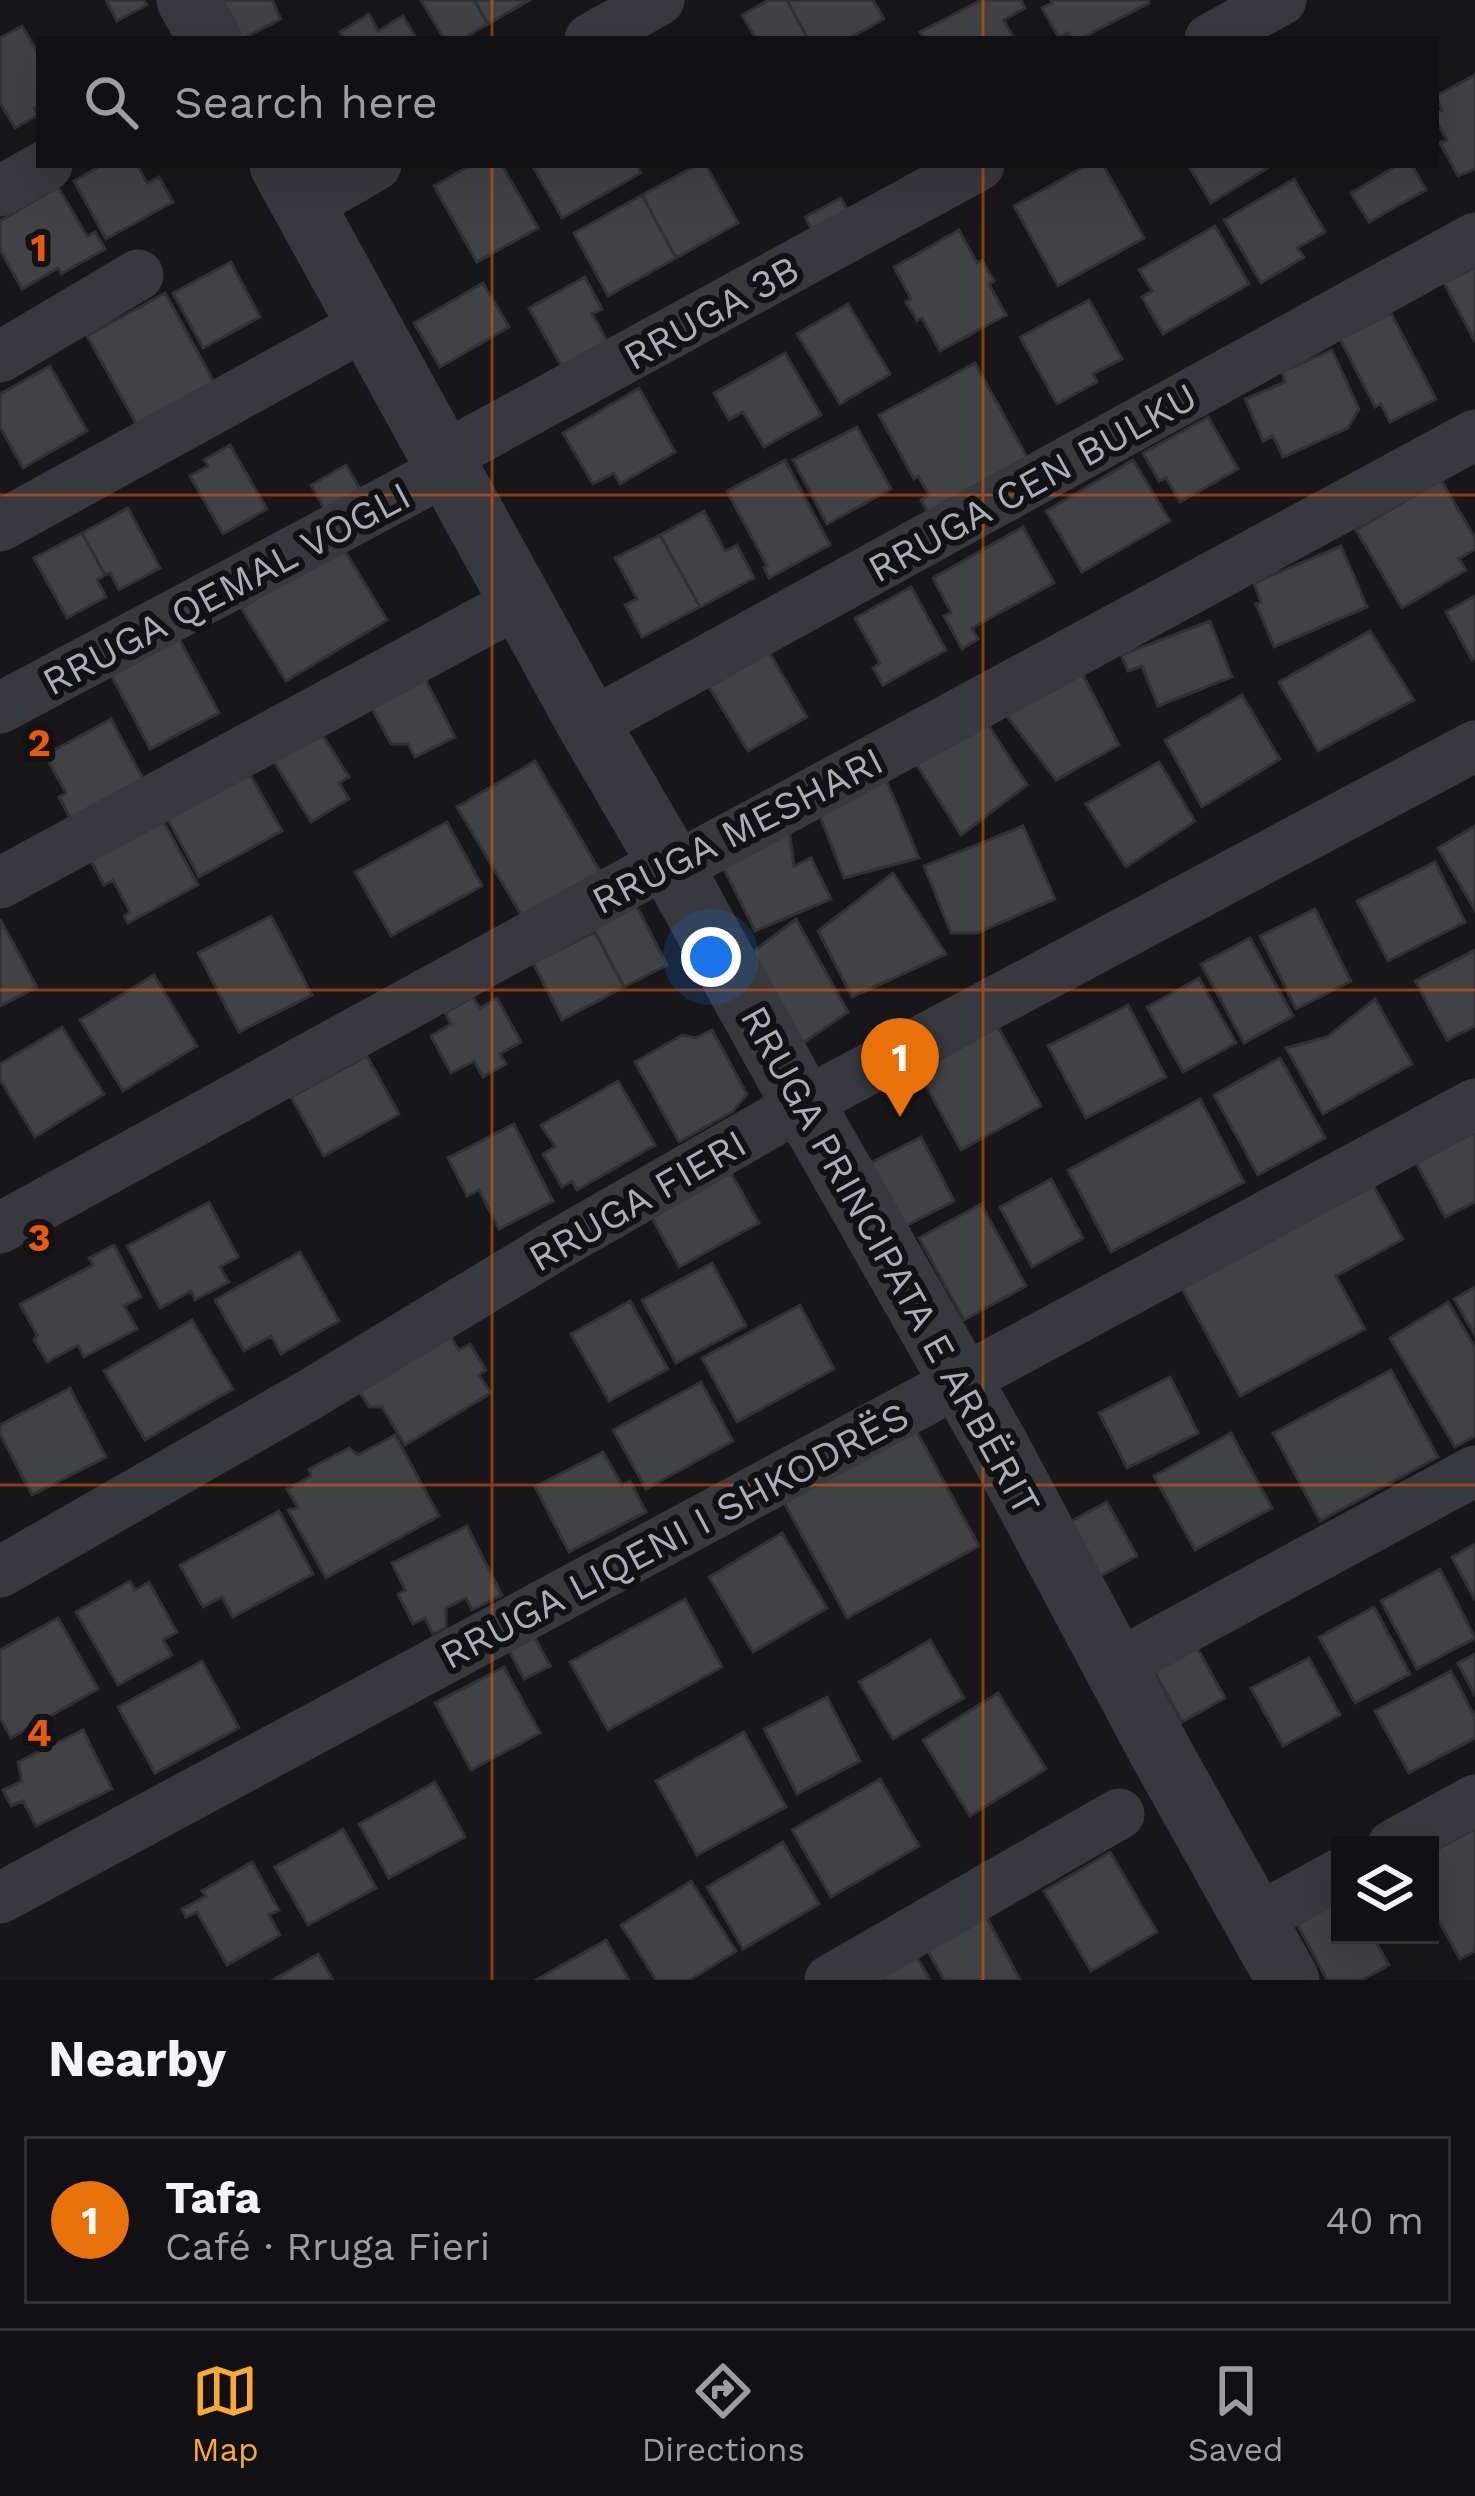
<!DOCTYPE html>
<html lang="en">
<head>
<meta charset="utf-8">
<style>
	:root { --surface:#111113; --page:#1a1a1c; --text:#f1f3f6; --muted:#9c9da0; --line:#303133; --accent:#f8a92f }
	body { margin:0; font-family:"Work Sans",sans-serif; background:var(--page); color:var(--text) }
	.controls { position:absolute; right:36px; bottom:36px; display:grid; overflow:hidden; border-radius:0px; box-shadow:0 12px 48px #0002 }
	.controls button { width:108px; height:108px; display:grid; place-items:center; padding:0; border:0; border-bottom:3px solid var(--line); background:var(--surface); color:var(--text); font:60px sans-serif }
	.you { position:absolute; left:711px; top:957px; width:42px; height:42px; margin:-30px; border:9px solid #fff; border-radius:50%; background:#1a73e8; box-shadow:0 0 0 18px #1a73e833 }
	.badge { display:grid; place-items:center; width:78px; height:78px; border-radius:50%; background:var(--accent); color:#fff; font-size:39px; font-weight:700 }
	.pin { position:absolute; translate:-50% -99px; filter:drop-shadow(0 3px 6px #0008) }
	.pin::after { content:''; position:absolute; top:63px; width:42px; height:36px; background:inherit; clip-path:polygon(0 0,100% 0,50% 100%) }
	.list { margin:0; padding:0; list-style:none }
	h2 { display:flex; justify-content:space-between; align-items:center; height:156px; margin:0; padding:0 48px; font-size:51px }
	h2 small { font-size:39px; font-weight:400; color:var(--muted) }
	.list li { display:grid; grid-template-columns:78px 1fr auto; gap:36px; align-items:center; box-sizing:border-box; height:168px; margin:0 24px 24px; padding:0 24px; border:3px solid var(--line); border-radius:0px }
	.list b { display:block; font-size:45px; white-space:nowrap }
	.list p { margin:0; font-size:39px; white-space:nowrap; color:var(--muted) }
	.list em { font-size:39px; font-style:normal; color:var(--muted) }
	.icon { flex:none; width:66px; height:66px; fill:none; stroke:currentColor; stroke-width:2; stroke-linecap:round; stroke-linejoin:round }
	.map { position:relative; flex:none; width:1475px; height:1980px; overflow:hidden }
	.search { position:absolute; background:var(--surface); box-shadow:0 12px 48px #0002; left:36px; right:36px; top:36px; height:132px; display:flex; align-items:center; gap:30px; box-sizing:border-box; padding:0 42px; border-radius:0px; color:var(--muted); font-size:45px }
	.sheet { height:348px; background:var(--surface) }
	nav { display:flex; justify-content:space-around; align-items:center; box-sizing:border-box; height:168px; border-top:3px solid var(--line); background:var(--surface); font-size:33px; color:var(--muted) }
	nav a { display:grid; justify-items:center; gap:6px }
	nav .on { color:var(--accent) }
	.map>svg:first-child { display:block }
</style>
</head>
<body>
<div class="map">
<svg width="1475" height="1980" viewBox="0 0 1475 1980">
	<rect width="100%" height="100%" fill="#171719"/>
	<!-- building -->
	<path fill="#414246" stroke="#313135" stroke-width="3" d="M106,0H144L147,5L117,21Z
		M213,0H272L281,19L242,39H233Z
		M421,0H474L488,24L462,39H444Z
		M474,0H530L488,24Z
		M769,0H787L808,39H756L742,15Z
		M787,0H873L884,19L848,39H808Z
		M981,0H1021L1025,8L1004,20L1014,39H924L920,32Z
		M1051,0H1148L1149,3L1080,39H1071L1068,33L1059,38L1042,8L1052,3Z
		M369,14L378,31L403,16L417,39H344L340,32Z
		M22,26L39,55V105L34,108L38,115L15,128L0,103V38Z
		M1475,75V169L1458,176L1440,143L1447,140L1436,120V113L1442,110L1436,96Z
		M102,165H137L147,183L159,177L173,202L106,239L74,181Z
		M471,165H502L538,228L477,262L434,186Z
		M532,165H637L641,173L562,218Z
		M697,165H706L738,223L676,258L642,195Z
		M1087,165H1103L1144,238L1058,286L1014,206Z
		M1188,165H1270L1271,166L1211,203Z
		M1398,165H1412L1426,190L1369,222L1351,193Z
		M1294,179L1325,232L1297,248L1304,257L1261,283L1224,220Z
		M58,187L87,236L95,232L105,249L61,274L58,268L22,289L0,250V221Z
		M642,195L676,258L608,296L574,233Z
		M841,198L852,219L816,238L805,217Z
		M1215,226L1249,284L1163,334L1142,297L1152,291L1139,270Z
		M959,230L977,263L982,260L994,281L989,284L1006,315L940,351L922,318L917,321L906,302L911,299L894,267Z
		M231,262L260,317L203,348L173,293Z
		M1475,267V342L1444,283Z
		M585,277L602,309L592,314L609,344L563,369L529,308Z
		M483,283L509,327L440,367L414,323Z
		M165,293L214,382L137,425L87,336Z
		M1089,300L1122,359L1093,374L1097,382L1057,404L1020,337Z
		M848,304L890,374L840,404L797,334Z
		M1391,313L1436,399L1390,422L1381,404L1375,407L1340,339Z
		M1332,350L1359,409L1348,428L1283,457L1273,436L1263,441L1245,399L1285,382L1282,372Z
		M785,353L821,415L764,447L743,412L729,420L714,393Z
		M975,363L1028,459L928,513L921,500L929,495L918,476L914,479L879,415Z
		M50,366L87,431L23,468L0,427V394Z
		M639,388L675,452L620,484L614,473L593,484L563,433Z
		M1208,417L1238,469L1180,502L1166,478L1159,481L1143,453Z
		M857,427L891,489L827,524L793,460Z
		M230,445L267,509L223,534L190,476L208,466L204,460Z
		M785,460L830,545L769,578L764,567L767,566L727,491Z
		M1133,460L1170,521L1082,572L1046,511Z
		M346,465L360,489L325,510L311,485Z
		M1441,480L1475,538V549L1459,559L1466,570L1402,608L1356,530Z
		M128,508L160,568L119,590L110,573L105,575L82,533Z
		M704,511L725,551L737,545L754,578L700,607L660,535Z
		M1023,527L1054,583L972,628L978,639L962,649L944,616L951,612L933,578Z
		M82,533L105,575L97,580L106,597L67,618L34,558Z
		M660,535L700,607L642,637L625,605L637,599L615,558Z
		M1341,546L1367,607L1274,647L1256,604L1261,602L1254,583Z
		M343,548L387,620L286,681L241,608Z
		M911,587L946,650L883,685L873,668L880,663L855,618Z
		M1475,596V658L1472,660L1446,612Z
		M1210,621L1232,677L1158,706L1142,666L1128,671L1121,655Z
		M1370,631L1414,700L1318,751L1279,682Z
		M176,633L219,713L150,749L108,669Z
		M769,652L807,717L748,751L709,687Z
		M1082,673L1119,745L1056,780L1006,715Z
		M423,675L455,737L415,757L408,744H391L369,703Z
		M1242,695L1280,759L1202,807L1165,740Z
		M111,719L147,786L70,818L59,797L66,793L45,755Z
		M986,721L1027,785L961,835L915,762Z
		M320,731L349,777L339,783L349,799L311,822L273,760Z
		M535,761L601,873L523,918L457,807Z
		M1159,762L1195,821L1126,867L1086,804Z
		M880,765L919,858L844,878L812,796Z
		M247,769L282,831L199,877L165,814Z
		M787,813L794,866L811,858L831,899L755,931L716,853Z
		M161,817L198,885L128,923L124,916L130,912L113,880L104,885L88,856Z
		M447,822L482,886L391,936L355,872Z
		M1023,826L1055,899L977,933H951L924,866Z
		M1475,826V910L1438,848Z
		M1435,862L1465,922L1388,961L1357,901Z
		M893,873L946,954L852,997L818,931Z
		M633,899L667,965L624,987L589,922Z
		M1315,909L1351,981L1296,1009L1260,936Z
		M271,916L312,995L239,1032L198,953Z
		M0,919L37,987L0,1006Z
		M796,919L848,1012L790,1052L742,960Z
		M595,932L624,987L562,1020L533,963Z
		M1250,938L1293,1016L1244,1043L1201,964Z
		M1475,950V1026L1447,1040L1415,981Z
		M154,975L197,1046L123,1091L80,1020Z
		M1199,978L1236,1043L1183,1072L1147,1007Z
		M473,997L480,1008L497,998L521,1042L500,1054L506,1064L483,1077L474,1061L451,1073L431,1036L451,1024L445,1013Z
		M1375,999L1412,1064L1323,1114L1286,1048L1327,1037Z
		M1128,1005L1166,1077L1086,1118L1048,1046Z
		M62,1027L104,1094L35,1137L0,1080V1064Z
		M998,1027L1041,1106L961,1150L918,1071Z
		M712,1030L747,1094L732,1112L679,1142L635,1062L682,1035L696,1038Z
		M367,1056L399,1114L324,1156L291,1097Z
		M1280,1058L1325,1138L1258,1175L1214,1095Z
		M618,1081L655,1145L577,1190L572,1181L562,1187L543,1154L555,1147L541,1125Z
		M1200,1099L1244,1182L1111,1252L1068,1170Z
		M514,1124L553,1201L499,1229L479,1190L467,1196L448,1158Z
		M1475,1132V1202L1445,1217L1416,1163Z
		M921,1137L954,1201L892,1233L859,1169Z
		M727,1166L759,1223L679,1267L647,1209Z
		M1369,1178L1403,1239L1336,1276L1365,1329L1240,1396L1178,1281Z
		M1051,1179L1083,1238L1032,1267L1000,1207Z
		M209,1202L238,1257L220,1267L229,1282L195,1300L191,1291L160,1308L127,1246Z
		M981,1204L1026,1286L964,1320L919,1238Z
		M114,1245L141,1297L124,1306L137,1329L84,1357L78,1345L47,1362L34,1340L37,1335L20,1304L93,1265L89,1258Z
		M300,1252L339,1321L281,1354L271,1336L244,1351L215,1300Z
		M712,1263L746,1326L676,1363L642,1300Z
		M1475,1287V1335L1454,1299Z
		M630,1301L668,1369L609,1401L571,1334Z
		M1448,1302L1475,1347V1436L1455,1447L1390,1338Z
		M800,1305L834,1369L737,1422L702,1358Z
		M192,1320L233,1389L145,1440L104,1371Z
		M444,1326L459,1350L470,1344L486,1370L479,1375L491,1393L405,1445L382,1407H369L353,1381Z
		M1391,1370L1438,1457L1320,1521L1273,1433Z
		M1170,1377L1198,1433L1127,1468L1099,1413Z
		M701,1382L733,1441L646,1489L613,1430Z
		M70,1388L106,1457L32,1495L0,1434V1425Z
		M912,1423L979,1546L847,1618L780,1495Z
		M1231,1433L1272,1508L1195,1550L1154,1476Z
		M395,1435L439,1516L326,1578L288,1510L298,1508L287,1489L311,1476L309,1469L349,1448L358,1455Z
		M603,1452L622,1485L630,1481L646,1512L569,1552L535,1487Z
		M1107,1502L1137,1556L1097,1578L1066,1524Z
		M279,1511L313,1574L233,1617L222,1597L203,1607L180,1565Z
		M467,1526L502,1595L472,1610L466,1598L446,1608V1627L433,1634L425,1618L413,1624L398,1594L405,1590L392,1563Z
		M782,1533L827,1608L753,1652L709,1577Z
		M1475,1544V1600L1452,1557Z
		M1440,1569L1475,1638L1417,1669L1381,1601Z
		M130,1581L135,1590L149,1582L177,1632L163,1640L172,1655L118,1685L76,1612Z
		M685,1599L722,1667L608,1730L570,1662Z
		M1374,1607L1410,1674L1355,1703L1319,1637Z
		M58,1618L98,1689L11,1738L0,1718V1650Z
		M530,1628L550,1666L524,1679L504,1641Z
		M930,1640L964,1698L893,1739L859,1682Z
		M1195,1644L1225,1698L1182,1722L1152,1667Z
		M1475,1654V1696L1458,1663Z
		M1309,1658L1340,1715L1283,1746L1251,1688Z
		M202,1661L239,1728L155,1773L118,1707Z
		M504,1667L540,1733L471,1770L435,1703Z
		M1451,1671L1475,1717V1738L1409,1773L1375,1711Z
		M998,1693L1046,1769L970,1816L923,1740Z
		M827,1697L860,1761L797,1794L764,1729Z
		M83,1730L112,1789L36,1826L23,1801L11,1806L3,1790L22,1781L18,1762Z
		M744,1732L786,1807L697,1855L656,1781Z
		M880,1779L919,1846L831,1897L792,1830Z
		M435,1782L465,1837L389,1878L359,1824Z
		M343,1829L376,1888L308,1925L275,1867Z
		M1475,1829V1951L1460,1959L1430,1905V1853Z
		M783,1842L819,1904L743,1949L707,1887Z
		M1110,1852L1157,1932L1091,1971L1044,1891Z
		M252,1862L279,1910L269,1915L280,1935L227,1965L197,1912L186,1917L182,1909L206,1896L202,1891Z
		M691,1881L736,1951L690,1980H656L621,1925Z
		M1340,1895V1935H1372L1389,1965L1362,1980H1327L1295,1920Z
		M984,1912L1020,1980H944L924,1944Z
		M606,1940L629,1980H536Z
		M910,1945L930,1980H847Z
		M318,1954L333,1980H273Z"/>
	<g fill="none" stroke-linecap="round" stroke-linejoin="round">
		<!-- minor -->
		<path stroke="#38393e" stroke-width="51" d="M590,39L659,0
			M1210,39L1281,0
			M0,191L47,165
			M304,207L376,165
			M0,357L138,275
			M0,526L367,324
			M0,708L426,481L442,458L979,165
			M589,725L1475,238
			M0,883L521,601
			M0,1228L649,872L673,869L1475,435
			M0,1572L309,1395L558,1244L803,1104L1475,746
			M1115,1666L1475,1471
			M1393,1845L1475,1800
			M0,1898L1475,1104
			M1255,1920L1340,1874
			M830,1980L1119,1814"/>
		<!-- tertiary -->
		<path stroke="#38393e" stroke-width="63" d="M188,0L210,39
			M281,165L589,725L673,869L803,1104L997,1445L1160,1751L1288,1980"/>
	</g>
	<!-- grid -->
	<path fill="none" stroke="#e8590c" stroke-width="3" stroke-opacity="0.55" d="M492,0V39M983,0V39M492,165V1980M983,165V1980M0,495H1475M0,990H1475M0,1485H1475"/>
	<g text-anchor="middle" stroke-width="12" stroke-linejoin="round" paint-order="stroke">
		<!-- street labels -->
		<g font-size="39" fill="#a8afb9" stroke="#121214">
			<text transform="translate(711 312) rotate(-29)" y="14">RRUGA 3B</text>
			<text transform="translate(1032 482) rotate(-29)" y="14">RRUGA CEN BULKU</text>
			<text transform="translate(226 588) rotate(-28)" y="14">RRUGA QEMAL VOGLI</text>
			<text transform="translate(737 830) rotate(-27)" y="14">RRUGA MESHARI</text>
			<text transform="translate(637 1200) rotate(-30)" y="14">RRUGA FIERI</text>
			<text transform="translate(891 1260) rotate(61)" y="14">RRUGA PRINCIPATA E ARBËRIT</text>
			<text transform="translate(674 1535) rotate(-28)" y="14">RRUGA LIQENI I SHKODRËS</text>
		</g>
	</g>
	<g font-size="39" text-anchor="middle" font-weight="bold" fill="#e8590c" stroke="#121214" stroke-width="12" stroke-linejoin="round" paint-order="stroke">
		<text x="39" y="261">1</text>
		<text x="39" y="756">2</text>
		<text x="39" y="1251">3</text>
		<text x="39" y="1746">4</text>
	</g>
</svg>
<div class="controls">
<button><svg class="icon" aria-label="layers" viewBox="0 0 24 24"><path d="M12 4l9 5-9 5-9-5zM3 14l9 5 9-5"/></svg></button>
</div>
<div class="you"></div>
<div class="pin badge" style="left:900px;top:1117px;background:#e8710a">1</div>
<div class="search"><svg class="icon" aria-label="search" viewBox="0 0 24 24"><circle cx="10" cy="10" r="6"/><path d="M15 15l6 6"/></svg>Search here</div>
</div>
<section class="sheet">
<h2>Nearby<small></small></h2>
<ul class="list">
<li><span class="badge" style="background:#e8710a">1</span><div><b>Tafa</b><p>Café · Rruga Fieri</p></div><em>40 m</em></li>
</ul>
</section>
<nav>
<a class="on"><svg class="icon" aria-label="map" viewBox="0 0 24 24"><path d="M3 6l6-2 6 2 6-2v14l-6 2-6-2-6 2zM9 4v14M15 6v14"/></svg>Map</a>
<a><svg class="icon" aria-label="directions" viewBox="0 0 24 24"><path d="M12 3l9 9-9 9-9-9zM9 14v-3h6M13 9l2 2-2 2"/></svg>Directions</a>
<a><svg class="icon" aria-label="saved" viewBox="0 0 24 24"><path d="M7 4h10v16l-5-4-5 4z"/></svg>Saved</a>
</nav>
</body>
</html>
